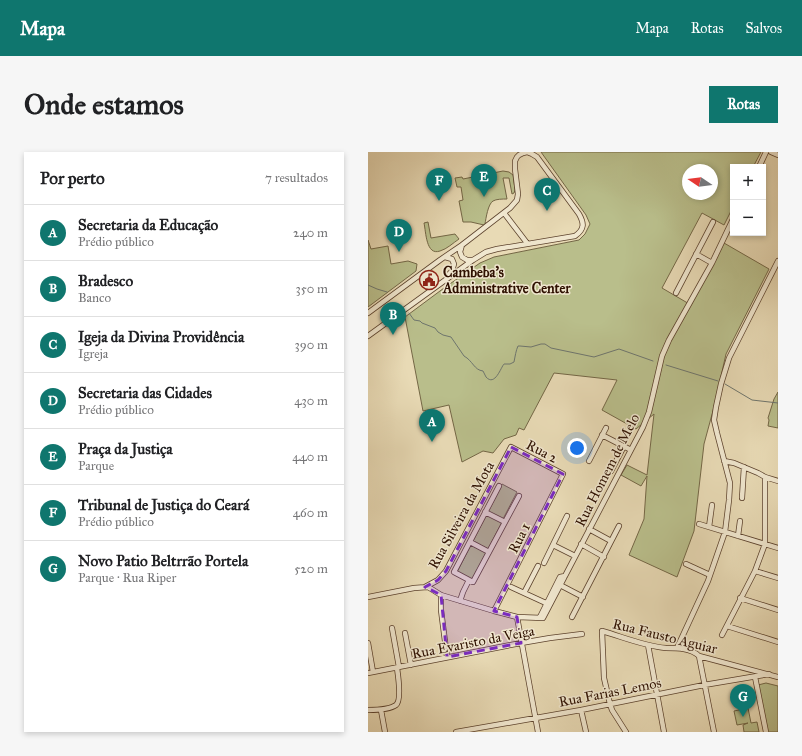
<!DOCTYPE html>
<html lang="pt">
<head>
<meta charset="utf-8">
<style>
	:root { --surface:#fff; --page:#f6f6f6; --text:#202124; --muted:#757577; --line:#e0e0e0; --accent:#0f766e }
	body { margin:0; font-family:"IM FELL Great Primer",serif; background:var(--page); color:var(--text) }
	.controls { position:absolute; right:12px; top:12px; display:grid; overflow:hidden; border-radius:0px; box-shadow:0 2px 6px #0003 }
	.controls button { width:36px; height:36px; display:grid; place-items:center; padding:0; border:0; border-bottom:1px solid var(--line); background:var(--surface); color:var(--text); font:20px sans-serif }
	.compass { position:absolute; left:314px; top:12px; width:36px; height:36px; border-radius:50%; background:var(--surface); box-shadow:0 2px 6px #0003; rotate:283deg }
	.you { position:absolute; left:209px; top:296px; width:14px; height:14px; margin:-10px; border:3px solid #fff; border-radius:50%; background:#1a73e8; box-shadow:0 0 0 6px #1a73e833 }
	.badge { display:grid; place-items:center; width:26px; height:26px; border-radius:50%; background:var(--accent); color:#fff; font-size:13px; font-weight:700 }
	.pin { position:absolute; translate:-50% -33px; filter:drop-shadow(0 1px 2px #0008) }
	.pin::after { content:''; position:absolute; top:21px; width:14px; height:12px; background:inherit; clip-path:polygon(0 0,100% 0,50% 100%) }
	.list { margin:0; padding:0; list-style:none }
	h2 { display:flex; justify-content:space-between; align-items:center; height:52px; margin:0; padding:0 16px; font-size:17px }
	h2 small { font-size:13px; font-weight:400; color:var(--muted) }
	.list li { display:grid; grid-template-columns:26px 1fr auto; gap:12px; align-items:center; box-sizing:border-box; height:56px; padding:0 16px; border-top:1px solid var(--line) }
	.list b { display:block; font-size:15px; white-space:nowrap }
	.list p { margin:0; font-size:13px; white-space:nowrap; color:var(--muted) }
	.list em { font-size:13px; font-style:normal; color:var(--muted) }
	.map { position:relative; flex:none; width:410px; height:580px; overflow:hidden; border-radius:0px }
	header { display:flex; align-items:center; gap:24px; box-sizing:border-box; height:56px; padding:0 20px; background:var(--accent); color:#fff }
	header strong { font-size:19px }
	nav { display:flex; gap:22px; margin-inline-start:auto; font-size:14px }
	.intro { display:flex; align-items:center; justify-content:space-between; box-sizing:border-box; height:96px; padding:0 24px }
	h1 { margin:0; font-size:28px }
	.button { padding:10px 18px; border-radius:0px; background:var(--accent); color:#fff; font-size:14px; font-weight:700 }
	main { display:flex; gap:24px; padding:0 24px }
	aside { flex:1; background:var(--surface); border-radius:0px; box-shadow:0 2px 6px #0003 }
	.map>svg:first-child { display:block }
</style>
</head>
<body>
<header>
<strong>Mapa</strong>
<nav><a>Mapa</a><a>Rotas</a><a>Salvos</a></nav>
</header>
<div class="intro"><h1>Onde estamos</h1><a class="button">Rotas</a></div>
<main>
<aside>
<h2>Por perto<small>7 resultados</small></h2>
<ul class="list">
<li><span class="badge">A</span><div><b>Secretaria da Educação</b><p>Prédio público</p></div><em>240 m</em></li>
<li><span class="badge">B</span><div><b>Bradesco</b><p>Banco</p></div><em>350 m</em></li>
<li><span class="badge">C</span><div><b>Igeja da Divina Providência</b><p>Igreja</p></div><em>390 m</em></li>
<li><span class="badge">D</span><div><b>Secretaria das Cidades</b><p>Prédio público</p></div><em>430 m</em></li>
<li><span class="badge">E</span><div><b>Praça da Justiça</b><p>Parque</p></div><em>440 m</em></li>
<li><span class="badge">F</span><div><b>Tribunal de Justiça do Ceará</b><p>Prédio público</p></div><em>460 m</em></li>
<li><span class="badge">G</span><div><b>Novo Patio Beltrrão Portela</b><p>Parque · Rua Riper</p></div><em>520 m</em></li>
</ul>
</aside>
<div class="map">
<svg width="410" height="580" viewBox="0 0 410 580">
	<rect width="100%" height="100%" fill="#e8dab5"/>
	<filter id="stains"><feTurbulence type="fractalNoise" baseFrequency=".005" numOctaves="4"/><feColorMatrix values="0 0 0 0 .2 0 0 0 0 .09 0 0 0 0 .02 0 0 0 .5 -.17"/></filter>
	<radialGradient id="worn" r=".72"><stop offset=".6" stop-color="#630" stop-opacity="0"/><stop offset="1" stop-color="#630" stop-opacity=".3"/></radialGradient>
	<!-- green -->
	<path fill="#b9be8b" stroke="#746746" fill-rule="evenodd" d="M173,0H393L385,15H365V55L356,73L334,61L294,136L323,153L356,91L401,117L358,202L346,255L336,292L326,379L309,425L261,403L276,367L279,324L273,334L253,323L259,313L279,323L286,262L268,277L234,258L249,228L186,221L156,278L151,276L148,283L136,287L125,301L115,299L94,310L81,253L55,259L37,165L76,136L112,111L126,105L211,88L217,82L222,72L218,63ZM320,18H344V42H320Z
		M135,19L141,20L145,23L147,38L146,41L144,42L141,26H135L139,47C135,47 128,47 125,49C120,52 118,66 117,72L116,73L103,70H95L91,49L95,48L93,35H89L87,26L94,25L95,27Z
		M60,70L63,86L87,82L91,87C85,91 79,97 72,99C58,104 58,80 56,71Z
		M0,88L3,97L20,94L23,112L40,109L49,112L48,119L0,155Z
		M410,240V276L400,274L401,268L400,266L406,247Z
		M134,332L149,340L135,367L120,360Z
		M119,362L134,370L120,397L105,389Z
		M103,393L118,401L104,428L89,420Z
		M398,531L410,534V580H399L390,533Z
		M380,556L383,571L389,570L391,580H376L375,573L380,571L369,573L366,559Z"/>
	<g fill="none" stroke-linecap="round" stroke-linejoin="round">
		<!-- stream -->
		<path stroke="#6e756d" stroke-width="1" d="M0,133L9,137L19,140
			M41,161L46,168L52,169L54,171L67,176L70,180L75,183L83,185L96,204C105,209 106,218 115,219C116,221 117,223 118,225C127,235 133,215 136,212H142L146,210C147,205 148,198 150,194H152L163,195L173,192H177L183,196L226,205L251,197L285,209
			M298,213L350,229
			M357,232L384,248L410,251"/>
		<!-- minor casing -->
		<g stroke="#5c422d" stroke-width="6">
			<path id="minor" d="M403,0L410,3
				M391,15L398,0
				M136,61L159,91
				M94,93L92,100L94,105L99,108H105
				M328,102L344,111
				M77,105L84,107L86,112L84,119L80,123
				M308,141L345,70
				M0,161L72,108L94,93L142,56L149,48L150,42L147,17V9L149,5L151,3L155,1L159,0L164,2L169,5L211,62C216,71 217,77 207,84L129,97L118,100L105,108L0,184
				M234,283L263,298
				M221,309L238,276
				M356,309L366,311L390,321L397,325L410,329
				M243,319L256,294
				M374,346L376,315
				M117,360L137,370
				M331,372L410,396
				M341,375L344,353
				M221,377L243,389
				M370,384L372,369
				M102,390L121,400
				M213,392L236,405
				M185,393L207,404
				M176,411L199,364
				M318,412L342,423
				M387,419L410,426
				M101,428L105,430L151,344
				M192,433L215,445
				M57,435L70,428L78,419L143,295L195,322L126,459
				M143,435L180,452
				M156,441L170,414
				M73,443V458L79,505
				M0,445L46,436L60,435L65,438L73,443L126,459L149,465L175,466L275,275L281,260L291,217L294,204L301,188L344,111L365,67
				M372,446L410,458
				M92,449L95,440L101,428L86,420L131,334
				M149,465L170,580
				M172,465L192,425L197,424
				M204,465L251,374
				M359,474L410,490
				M24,476L31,515
				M37,481L43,513
				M354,483L387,419L397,392V325
				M0,491L5,520
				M280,493L296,580
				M309,496L340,429L357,380L361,348L362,331L349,281L346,268L348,255L353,232L361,206L410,109
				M331,504L346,580
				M0,521L153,491L182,486L214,482
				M387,525L398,580
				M0,558C8,558 21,558 28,553C34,548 30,523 29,516
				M13,558L17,580
				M213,558L218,580
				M88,580L213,558L336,533L401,522
				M258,580L244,558L242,552L236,526L234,479C255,485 276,494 298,496C309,496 323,496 331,504L410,525"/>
		</g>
		<!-- minor -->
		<use href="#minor" stroke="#f0e7cf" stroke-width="4.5"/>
	</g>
	<!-- marked area -->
	<path fill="#7b2cbf" fill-opacity="0.2" stroke="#7b2cbf" stroke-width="3" stroke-dasharray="8 5" stroke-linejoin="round" d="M143,295L195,322L126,459L149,465L153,491L79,505L73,443L57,435L70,428L78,419Z"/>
	<!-- icons -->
	<defs>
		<g id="civic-ring" transform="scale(1)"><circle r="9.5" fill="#f0e7cf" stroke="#8f2418" stroke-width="1.5"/><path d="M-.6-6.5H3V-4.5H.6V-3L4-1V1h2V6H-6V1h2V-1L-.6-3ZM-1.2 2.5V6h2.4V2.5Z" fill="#8f2418"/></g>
	</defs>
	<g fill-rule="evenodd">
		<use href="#civic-ring" x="61" y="128"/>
	</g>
	<g text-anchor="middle" stroke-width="3" stroke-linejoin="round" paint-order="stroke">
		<!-- poi labels -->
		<g font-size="14" font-weight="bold" fill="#2e1000" stroke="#f0e7cf" text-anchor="start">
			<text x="75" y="125">Cambeba's<tspan x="75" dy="16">Administrative Center</tspan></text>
		</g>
		<!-- street labels -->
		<g font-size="14" fill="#2e1000" stroke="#f0e7cf">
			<text transform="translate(174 299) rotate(28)" y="5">Rua 2</text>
			<text transform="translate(239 318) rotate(-63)" y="5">Rua Homem de Melo</text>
			<text transform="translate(93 363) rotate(-61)" y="5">Rua Silveira da Mota</text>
			<text transform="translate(151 386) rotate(-63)" y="5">Rua 1</text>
			<text transform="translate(297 484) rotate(14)" y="5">Rua Fausto Aguiar</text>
			<text transform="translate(105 490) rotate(-11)" y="5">Rua Evaristo da Veiga</text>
			<text transform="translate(242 540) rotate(-11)" y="5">Rua Farias Lemos</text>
		</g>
	</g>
	<rect width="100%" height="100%" filter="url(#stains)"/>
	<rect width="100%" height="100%" fill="url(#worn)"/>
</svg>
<div class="controls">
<button>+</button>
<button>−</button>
</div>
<svg class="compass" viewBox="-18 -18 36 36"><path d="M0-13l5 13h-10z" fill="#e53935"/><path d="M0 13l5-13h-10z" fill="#757577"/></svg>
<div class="you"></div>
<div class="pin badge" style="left:64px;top:290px">A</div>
<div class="pin badge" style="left:25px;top:183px">B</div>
<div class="pin badge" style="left:179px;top:59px">C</div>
<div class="pin badge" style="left:31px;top:100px">D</div>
<div class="pin badge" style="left:116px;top:45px">E</div>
<div class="pin badge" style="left:71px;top:49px">F</div>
<div class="pin badge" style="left:375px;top:565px">G</div>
</div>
</main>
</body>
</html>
